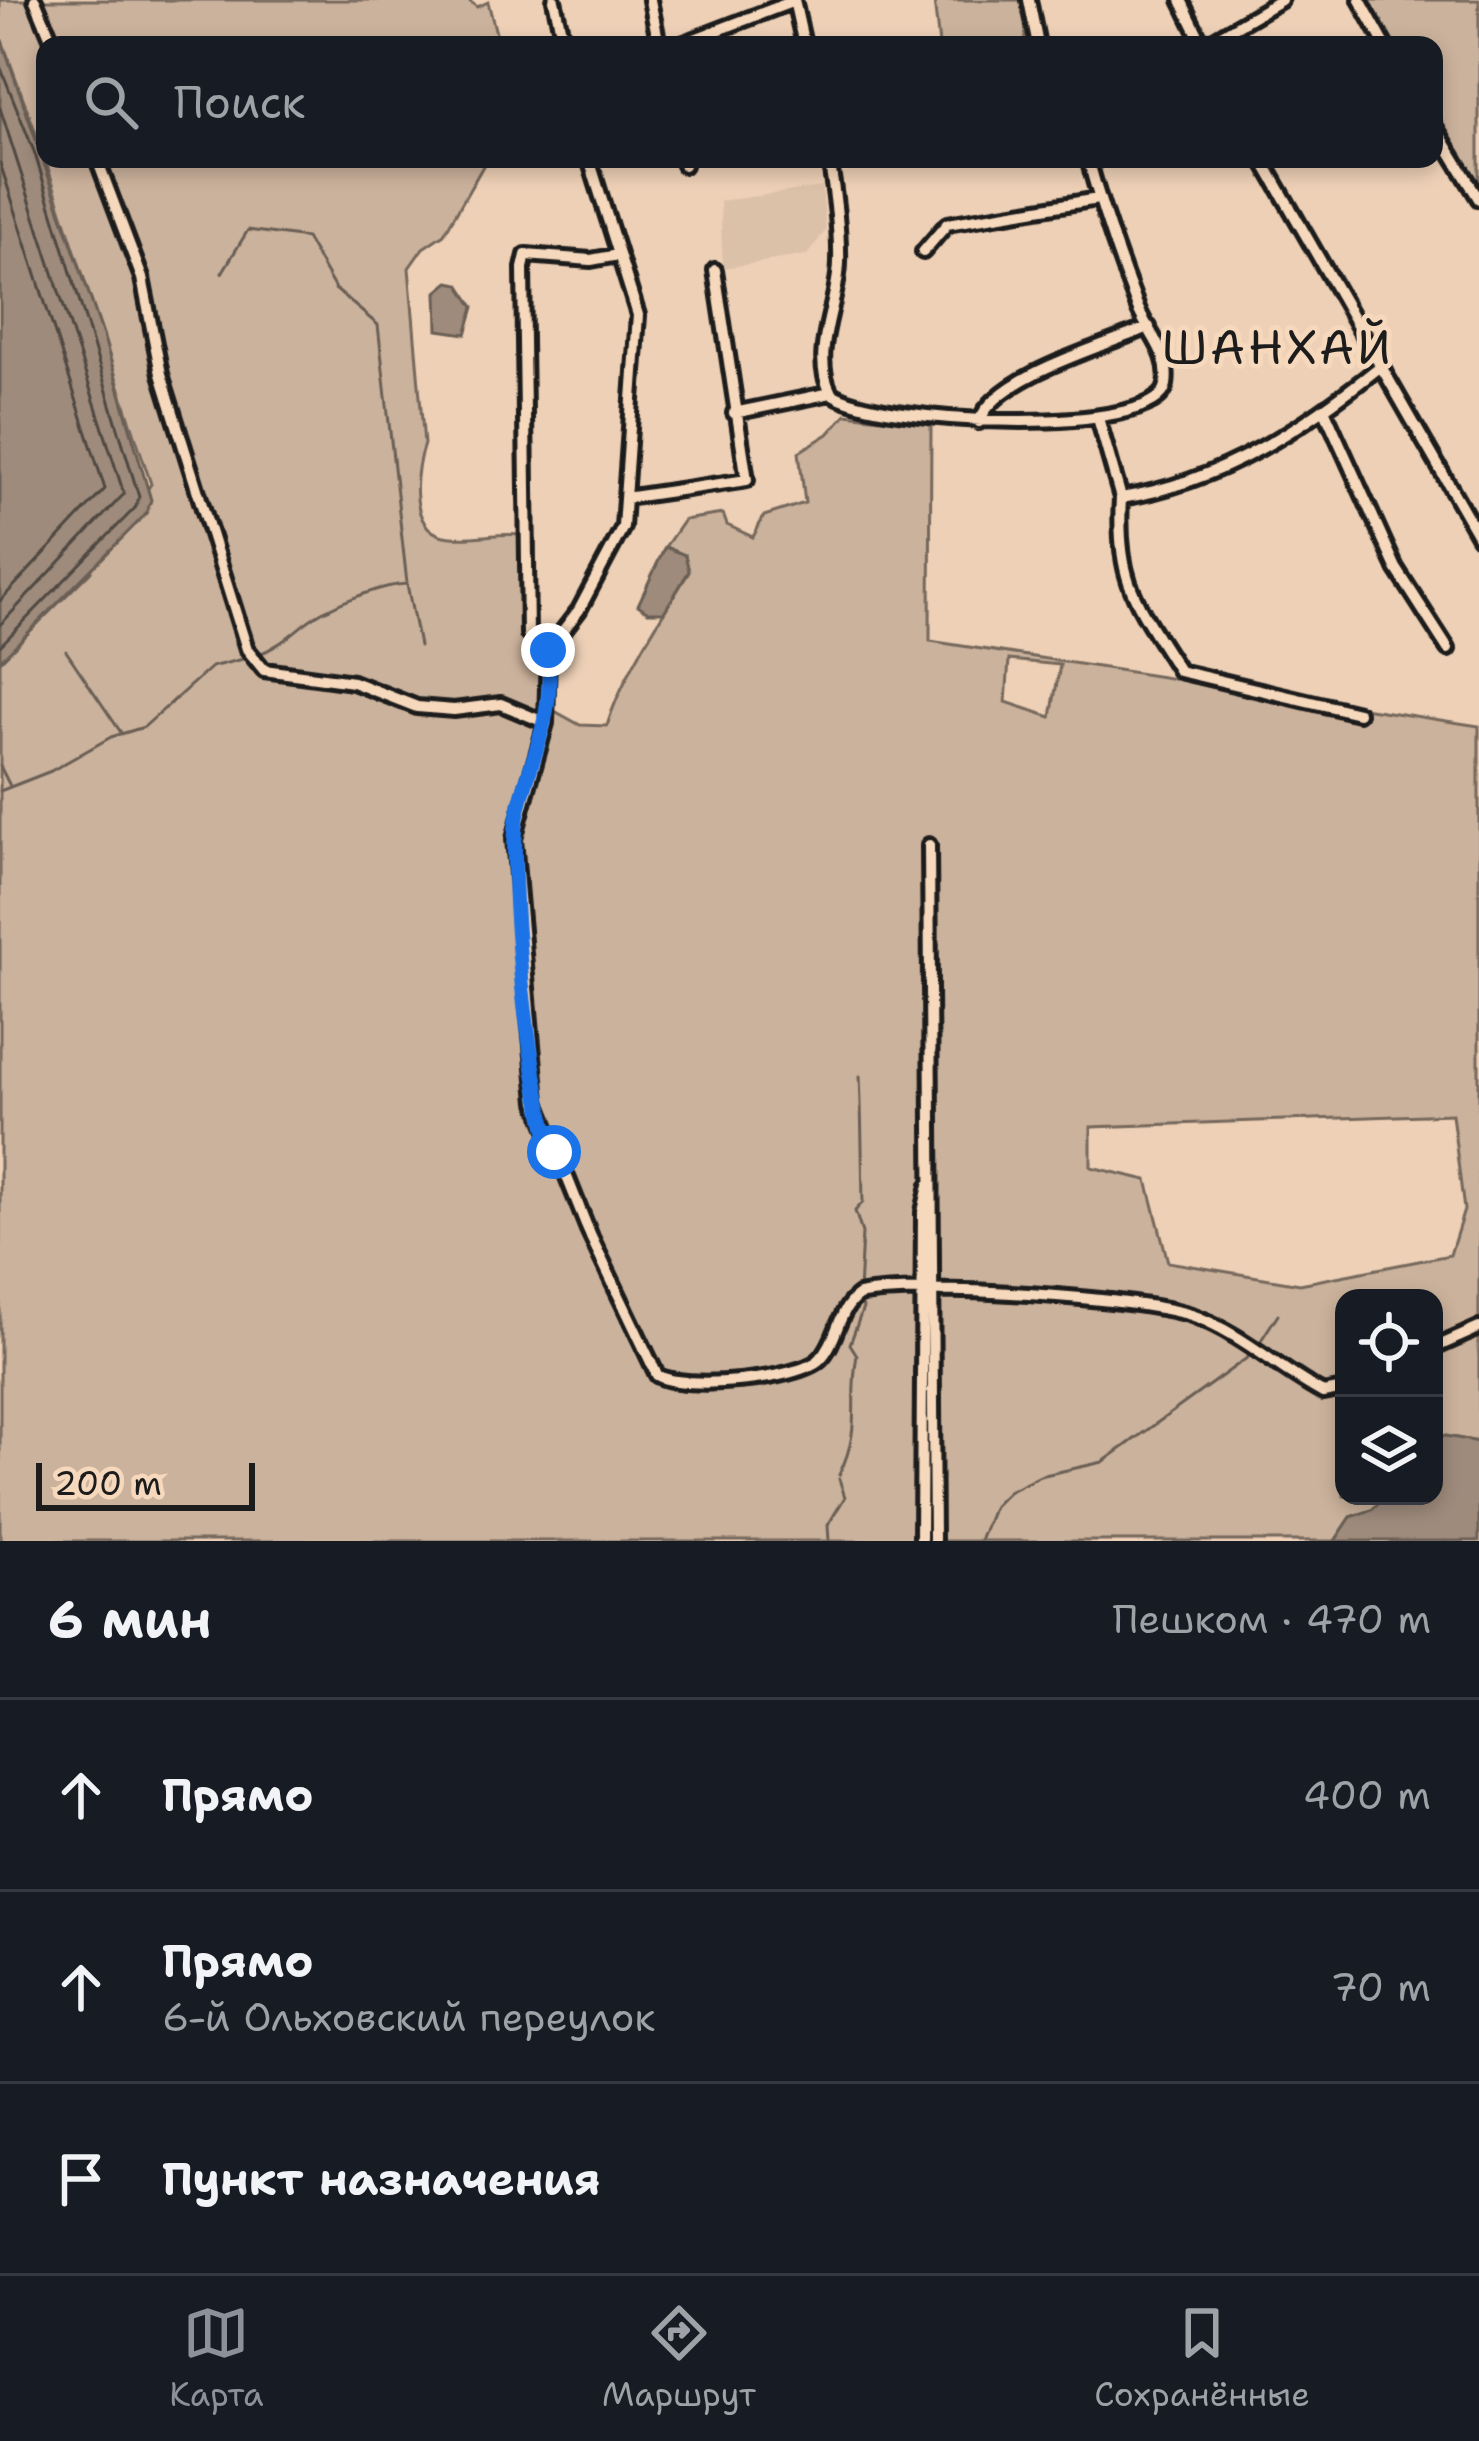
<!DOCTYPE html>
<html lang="ru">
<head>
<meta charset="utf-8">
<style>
	:root { --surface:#171b24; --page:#242831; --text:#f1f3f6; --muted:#9ea1a6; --line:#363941; --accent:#8c9099 }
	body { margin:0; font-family:"Shantell Sans",sans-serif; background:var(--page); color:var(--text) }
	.controls { position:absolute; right:36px; bottom:36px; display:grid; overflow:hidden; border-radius:24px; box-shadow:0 6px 18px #0003 }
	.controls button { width:108px; height:108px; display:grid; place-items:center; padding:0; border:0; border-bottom:3px solid var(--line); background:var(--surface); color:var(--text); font:60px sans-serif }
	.scale { position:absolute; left:36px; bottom:30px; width:219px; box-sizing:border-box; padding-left:12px; border:6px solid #1c1c1c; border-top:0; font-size:33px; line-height:42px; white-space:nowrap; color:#1c1c1c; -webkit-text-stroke:9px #f6d8bc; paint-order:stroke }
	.stop { position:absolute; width:36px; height:36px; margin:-27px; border:9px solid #1a73e8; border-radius:50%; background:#fff }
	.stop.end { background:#1a73e8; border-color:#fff; box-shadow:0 3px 12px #0008 }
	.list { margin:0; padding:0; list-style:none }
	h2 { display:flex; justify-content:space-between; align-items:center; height:156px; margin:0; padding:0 48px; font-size:51px }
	h2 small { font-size:39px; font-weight:400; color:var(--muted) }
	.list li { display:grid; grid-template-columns:78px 1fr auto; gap:36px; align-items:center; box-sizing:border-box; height:192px; padding:0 48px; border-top:3px solid var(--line) }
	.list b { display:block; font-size:45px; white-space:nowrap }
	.list p { margin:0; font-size:39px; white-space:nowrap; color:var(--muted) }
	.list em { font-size:39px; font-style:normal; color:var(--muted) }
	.icon { flex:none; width:66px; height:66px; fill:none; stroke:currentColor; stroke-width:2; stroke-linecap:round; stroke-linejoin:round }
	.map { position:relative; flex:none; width:1479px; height:1541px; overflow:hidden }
	.search { position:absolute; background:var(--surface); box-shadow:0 6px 18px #0003; left:36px; right:36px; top:36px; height:132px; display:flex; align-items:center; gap:30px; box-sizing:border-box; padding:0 42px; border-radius:24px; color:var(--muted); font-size:45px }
	.sheet { height:732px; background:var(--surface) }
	nav { display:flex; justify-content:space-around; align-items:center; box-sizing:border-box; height:168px; border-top:3px solid var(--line); background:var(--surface); font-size:33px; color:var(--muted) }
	nav a { display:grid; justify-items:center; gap:6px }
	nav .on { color:var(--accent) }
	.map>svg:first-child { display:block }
</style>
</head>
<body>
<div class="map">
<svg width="1479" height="1541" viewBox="0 0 1479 1541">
	<rect width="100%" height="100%" fill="#edd0b6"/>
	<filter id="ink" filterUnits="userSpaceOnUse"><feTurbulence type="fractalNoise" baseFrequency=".00833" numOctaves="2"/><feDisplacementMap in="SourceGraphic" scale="24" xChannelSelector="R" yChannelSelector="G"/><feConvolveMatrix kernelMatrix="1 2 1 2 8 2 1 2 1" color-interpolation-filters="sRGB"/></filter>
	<g filter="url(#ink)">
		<!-- built -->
		<path fill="#dcc1a9" d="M822,187L826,230L807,255L723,268L720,201Z"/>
		<!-- green -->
		<path fill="#cbb29c" stroke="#74675c" stroke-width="3" fill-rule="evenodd" d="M0,0H468L477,7L488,2L499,45H45V158L0,35Z
			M934,0H1027L1025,45H939Z
			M1368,0H1479V192L1434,114V45H1394Z
			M45,159H487L444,234L423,248L409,268L424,444C415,469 407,528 444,536C468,541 496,532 521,535C535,569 505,633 542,654L544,705L580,725L607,726C621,678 661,617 689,572L685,555L665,547L684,520L723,514L727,525L753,537L764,516L805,503L799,452L828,434L846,414L931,424L930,641L1479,726V1442L1434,1434V1298H1344V1496H1386L1372,1510L1351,1517L1335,1541H0V661L90,572L151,484ZM1009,660L1060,665L1051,717L1006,702ZM1452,1114L1464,1210L1450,1255L1300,1284L1168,1262L1147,1180L1091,1167V1127Z"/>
		<!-- water -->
		<path fill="#9e8b7b" stroke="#6a5f55" stroke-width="3" d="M0,35L104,338L151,500L146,514L0,661Z
			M449,282L459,284L474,307L466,334L438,330L437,292Z
			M665,547L685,555L689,571L664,612H648L638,605Z
			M1434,1434L1479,1442V1541H1335L1351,1517L1372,1510L1386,1496H1434Z"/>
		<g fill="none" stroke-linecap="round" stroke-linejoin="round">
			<!-- shore -->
			<path stroke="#504842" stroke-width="3" d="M0,66L35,154L139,497L135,508L0,646
				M0,108L124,494L0,625
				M0,163L105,489L0,601"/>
			<!-- stream -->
			<path stroke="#6a5f55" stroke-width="3" d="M222,273L248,230L306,238L335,289L378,325L407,583
				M66,651L122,734
				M256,655C284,646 298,625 322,612C345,600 382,585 407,584L419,646
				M0,766L10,786
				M0,791L51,771L111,737L144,727L211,667L247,658
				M859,1293L862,1233L855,1211L863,1202C862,1160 862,1119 860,1076
				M1258,1345L1278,1314
				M839,1475C863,1425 848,1403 857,1355L850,1344L863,1308L860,1298
				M829,1541L828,1525L845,1497L839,1479
				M980,1541L994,1506L1008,1492L1040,1476L1103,1462L1251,1355"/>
			<!-- minor casing -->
			<g stroke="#1c1c1c" stroke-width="20">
				<path id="minor" d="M35,0L54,45
					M554,0L564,45
					M650,0L659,45
					M794,0L804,45
					M1029,0L1038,45
					M1181,0L1203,45
					M1360,0L1385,45
					M679,45L794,1
					M1204,45L1281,0
					M1434,125L1479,199
					M97,159L142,278L161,374L247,649L264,670L353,682L417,707L454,710L501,704L546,723L514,839L537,1102L591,1237L657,1375C682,1391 799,1380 820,1359C838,1341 837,1310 859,1295C911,1283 1147,1297 1197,1317C1243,1335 1280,1370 1323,1393L1344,1389
					M682,159L684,165
					M829,159C835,193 840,229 839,263C838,306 810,353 831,393
					M1262,159L1479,537
					M923,252L947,224L1098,199
					M831,393C874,424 1157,439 1166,385C1171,353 1148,334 1138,308C1119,259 1102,209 1088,159
					M1325,411L1396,568L1448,649
					M734,413L831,393
					M1098,418L1121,498C1220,483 1306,426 1382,365
					M979,422C995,376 1105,346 1149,327
					M625,498L747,480L715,270
					M1121,498C1116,582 1136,602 1179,671L1358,713
					M548,650L528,634L523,268L526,255L591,260L618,255
					M546,723L548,650L579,610L623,527L638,315L589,159
					M929,845L934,1541
					M1434,1348L1479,1328
					M921,1541L923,1212L929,1185"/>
			</g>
			<!-- minor -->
			<use href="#minor" stroke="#f6d8bc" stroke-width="10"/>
		</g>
	</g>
	<g fill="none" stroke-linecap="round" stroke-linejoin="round" filter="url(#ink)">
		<!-- route -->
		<path stroke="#1a73e8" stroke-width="15" d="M548,650C555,722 532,750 518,813C505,871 530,1097 554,1152"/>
	</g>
	<g text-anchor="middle" stroke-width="10" stroke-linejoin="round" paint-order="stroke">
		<!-- quarter labels -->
		<g font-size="48" letter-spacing="3" fill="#1c1c1c" stroke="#f6d8bc">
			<text x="1278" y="364">ШАНХАЙ</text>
		</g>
	</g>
</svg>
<div class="controls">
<button><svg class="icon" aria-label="locate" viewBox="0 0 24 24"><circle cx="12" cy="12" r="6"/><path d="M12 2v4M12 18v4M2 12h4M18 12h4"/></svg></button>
<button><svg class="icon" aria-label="layers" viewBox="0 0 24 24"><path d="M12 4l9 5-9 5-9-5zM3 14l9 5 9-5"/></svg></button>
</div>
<div class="scale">200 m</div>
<div class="stop" style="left:554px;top:1152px"></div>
<div class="stop end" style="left:548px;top:650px"></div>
<div class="search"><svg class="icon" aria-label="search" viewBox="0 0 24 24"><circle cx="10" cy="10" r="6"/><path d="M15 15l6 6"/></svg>Поиск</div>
</div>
<section class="sheet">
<h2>6 мин<small>Пешком · 470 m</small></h2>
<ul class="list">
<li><svg class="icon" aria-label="ahead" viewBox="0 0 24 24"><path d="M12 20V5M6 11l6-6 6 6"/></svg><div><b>Прямо</b></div><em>400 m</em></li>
<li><svg class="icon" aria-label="ahead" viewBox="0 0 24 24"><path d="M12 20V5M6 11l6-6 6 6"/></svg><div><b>Прямо</b><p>6-й Ольховский переулок</p></div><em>70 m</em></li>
<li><svg class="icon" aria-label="arrive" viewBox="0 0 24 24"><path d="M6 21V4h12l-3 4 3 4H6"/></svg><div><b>Пункт назначения</b></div></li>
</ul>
</section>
<nav>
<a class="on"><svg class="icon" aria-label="map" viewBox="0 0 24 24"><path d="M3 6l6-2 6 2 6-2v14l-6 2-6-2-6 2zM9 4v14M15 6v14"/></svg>Карта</a>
<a><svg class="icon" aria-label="directions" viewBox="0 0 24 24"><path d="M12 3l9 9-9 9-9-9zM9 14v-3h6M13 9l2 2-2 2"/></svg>Маршрут</a>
<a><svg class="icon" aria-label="saved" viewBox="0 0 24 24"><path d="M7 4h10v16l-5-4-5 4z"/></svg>Сохранённые</a>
</nav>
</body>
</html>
